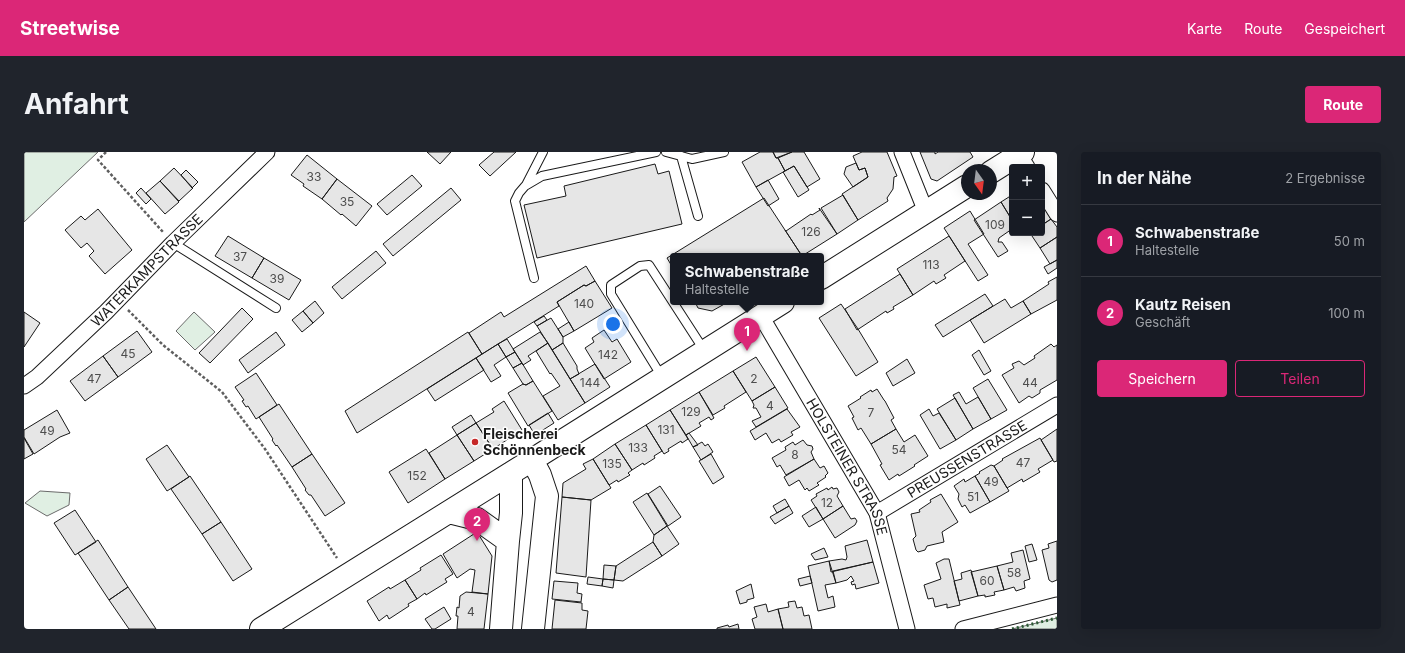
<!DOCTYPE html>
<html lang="de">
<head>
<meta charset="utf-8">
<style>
	:root { --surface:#171b24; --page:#20242c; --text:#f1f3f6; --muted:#9ea1a6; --line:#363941; --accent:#db2777 }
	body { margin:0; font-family:Inter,sans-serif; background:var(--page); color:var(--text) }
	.controls { position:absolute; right:12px; top:12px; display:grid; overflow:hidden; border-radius:4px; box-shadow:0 4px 16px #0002 }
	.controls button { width:36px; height:36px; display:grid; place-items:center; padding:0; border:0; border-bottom:1px solid var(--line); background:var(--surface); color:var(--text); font:20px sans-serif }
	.compass { position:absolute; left:937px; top:12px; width:36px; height:36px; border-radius:50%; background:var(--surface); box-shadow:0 4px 16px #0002; rotate:166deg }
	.you { position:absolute; left:589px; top:172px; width:14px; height:14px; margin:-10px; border:3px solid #fff; border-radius:50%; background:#1a73e8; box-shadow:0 0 0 6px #1a73e833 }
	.badge { display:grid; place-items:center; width:26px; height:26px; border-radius:50%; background:var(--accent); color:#fff; font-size:13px; font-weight:700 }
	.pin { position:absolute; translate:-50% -33px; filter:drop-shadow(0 1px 2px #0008) }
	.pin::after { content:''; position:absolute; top:21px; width:14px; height:12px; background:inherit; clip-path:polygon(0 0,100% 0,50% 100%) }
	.popup { position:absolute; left:646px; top:101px; width:154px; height:52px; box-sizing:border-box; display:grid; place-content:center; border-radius:4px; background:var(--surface); filter:drop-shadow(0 1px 3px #0005); font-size:13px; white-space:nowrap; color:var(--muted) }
	.popup b { font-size:15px; color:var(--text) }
	.popup::after { content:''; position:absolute; left:50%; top:100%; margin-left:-8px; border:8px solid transparent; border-top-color:var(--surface) }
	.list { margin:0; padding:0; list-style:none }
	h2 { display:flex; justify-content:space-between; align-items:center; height:52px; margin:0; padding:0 16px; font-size:17px }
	h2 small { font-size:13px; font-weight:400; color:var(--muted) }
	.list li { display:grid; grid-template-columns:26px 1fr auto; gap:12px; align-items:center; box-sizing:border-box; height:72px; padding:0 16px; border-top:1px solid var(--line) }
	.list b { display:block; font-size:15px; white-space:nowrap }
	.list p { margin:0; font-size:13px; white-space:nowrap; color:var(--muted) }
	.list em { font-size:13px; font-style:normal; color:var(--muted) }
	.actions { display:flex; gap:8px; padding:12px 16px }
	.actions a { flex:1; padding:9px 0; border:1px solid var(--accent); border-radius:4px; text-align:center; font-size:14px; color:var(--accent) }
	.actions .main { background:var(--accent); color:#fff }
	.map { position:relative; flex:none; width:1033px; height:477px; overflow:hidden; border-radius:4px }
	header { display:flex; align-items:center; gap:24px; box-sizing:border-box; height:56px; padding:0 20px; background:var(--accent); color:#fff }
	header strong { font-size:19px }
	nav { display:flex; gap:22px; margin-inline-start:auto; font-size:14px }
	.intro { display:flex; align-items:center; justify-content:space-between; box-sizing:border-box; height:96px; padding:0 24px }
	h1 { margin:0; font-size:28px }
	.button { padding:10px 18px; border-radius:4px; background:var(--accent); color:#fff; font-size:14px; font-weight:700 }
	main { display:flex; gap:24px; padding:0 24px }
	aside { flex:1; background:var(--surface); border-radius:4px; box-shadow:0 4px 16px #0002 }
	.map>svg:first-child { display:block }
</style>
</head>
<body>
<header>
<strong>Streetwise</strong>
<nav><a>Karte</a><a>Route</a><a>Gespeichert</a></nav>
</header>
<div class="intro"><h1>Anfahrt</h1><a class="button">Route</a></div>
<main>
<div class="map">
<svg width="1033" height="477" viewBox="0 0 1033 477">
	<rect width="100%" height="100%" fill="#fff"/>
	<!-- green -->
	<path fill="#e0efe3" stroke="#6a6a6a" d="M0,0H74L0,70Z
		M170,160L191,180L171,198L152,179Z
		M16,339L46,341L45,353L23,364L1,351Z
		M1033,466V477H988Z"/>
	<!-- building -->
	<path fill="#e6e6e6" stroke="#1a1a1a" d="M403,0H427L416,12Z
		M470,0H492L466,24L455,13Z
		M736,0H749L752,6H754L761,19L732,35L718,10Z
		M749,0H768L752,6Z
		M768,0H780L796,27L783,35L770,14L761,19L754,6Z
		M838,0H863L873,24L870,25L869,37L863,46L864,49L834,68L818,42L844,25L841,16L835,18L829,4Z
		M896,0H911V2L914,0H946L949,5L913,29L907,27Z
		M283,3L313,27L298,47L279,34L280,32L267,23Z
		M832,11L835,18L841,16L844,25L829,35L820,22L822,15Z
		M631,12L634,22L645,19L658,72L513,106L500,53L542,44L540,34Z
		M770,14L785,38L774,45L759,20Z
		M150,16L169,36L155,49L136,29Z
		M162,18L174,30L168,36L157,23Z
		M388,23L398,34L363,63L353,52Z
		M313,27L348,54L332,74L318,62L317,63L298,47Z
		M744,28L755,47L744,54L732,35Z
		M136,29L155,50L141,62L122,41Z
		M117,36L127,47L122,52L112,41Z
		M427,36L437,48L369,104L359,92Z
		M819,43L834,68L813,82L797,56Z
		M988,43V68L977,50Z
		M740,46L778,104H649V116L643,106Z
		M977,50L988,68V77L975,86L974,90H978L984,99L974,105L950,68Z
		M1018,52L1027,67L1018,73Z
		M795,56L813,82L778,104L761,78L762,79L787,62L788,63L796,58Z
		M74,57L108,98L81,122L65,104L70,99L63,91L57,96L41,78L57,64L61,68Z
		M946,59L960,82L944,92L964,123L954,129L920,76Z
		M1027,67L1033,75V85L1016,96L1006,81H1018V73Z
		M204,84L240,106L228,126L191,104Z
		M925,84L941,109L920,123L922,126L912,132L910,129L889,143L873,117Z
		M1033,85V108L1026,112L1016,96Z
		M352,99L362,111L318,147L308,135Z
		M240,106L277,128L265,148L228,126Z
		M1033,108V116L1024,122L1020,115Z
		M562,114L571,129L562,134L560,133L533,150L535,154L458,202L445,181L477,160L480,165Z
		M876,122L889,143L869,155L870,157L863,161L862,159L833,178L821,157Z
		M1033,125V148L1007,162L999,149L1025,132L1024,130Z
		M571,129L588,156L550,179L533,150L560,133L562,134Z
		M961,142L969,154L919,185L911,173Z
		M981,147L987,156L999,149L1007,162L960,191L946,168Z
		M291,149L300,161L289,171L279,159Z
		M671,150H704L688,159L674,156Z
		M817,152L834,177L854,210L832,224L795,166Z
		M218,156L229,167L186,211L175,201Z
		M279,159L289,171L278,180L268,168Z
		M0,160L16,171L0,195Z
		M520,164L523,168L513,174L510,170Z
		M527,166L539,185V191L528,198L513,174Z
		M545,170L550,179L539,185L534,177Z
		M580,178L588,190L593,187L607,210L580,227L561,196L570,190L568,186Z
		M113,179L128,200L94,225L79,204Z
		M252,180L261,193L224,221L215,208Z
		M444,180L458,202L333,281L321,259Z
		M516,180L524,191L504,204L507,208L499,213L489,197Z
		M483,187L491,200L482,205L474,192Z
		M524,191L561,251L534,268L519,244L536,234L527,221L526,222L512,199Z
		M539,191L553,214V217L555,222L546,227L528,198Z
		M474,192L482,205L470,213L477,224L467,230L452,206Z
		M1027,192L1030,195L1033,193V228L1016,238V241L1008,246L1005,244L995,251L978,223L990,216L988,212L995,209L1000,213L1011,206L1010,204Z
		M955,198L967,219L960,223L948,203Z
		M491,200L498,211L489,216L482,205Z
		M79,204L94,225L61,249L46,229Z
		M732,205L751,235L728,249L709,219Z
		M452,206L460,218L411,249L403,237Z
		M883,207L891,221L869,234L862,221Z
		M498,211L509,229L502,233L499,232L489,216Z
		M571,212L586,235L561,251L546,227Z
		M709,219L722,240L700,254L701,256L689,263L675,240Z
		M232,221L253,253L232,267L224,254L222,255L218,249L220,248L211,235Z
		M964,227L983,258L967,267L949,236Z
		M509,229L528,259L504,274L484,241L499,232L502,233Z
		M751,235L764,256L732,275L728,269L737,265L732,256H729L730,253L728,249Z
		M853,237L860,248L861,249L870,266L867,268L872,277L847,292L837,276L834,278L828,266L830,265L824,254L837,246L836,245L847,238L848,240Z
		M675,240L690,266L687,268L685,265L675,271L677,274L662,283L646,258Z
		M935,240L942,252L954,245L967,267L949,277L929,243Z
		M931,246L949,277L932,288L913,257Z
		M480,249L498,278L469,297L452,271L470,260L468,257Z
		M255,252L288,302L268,315L253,293L252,294L248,288L249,287L235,265Z
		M763,257L776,275L767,280L769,283L757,290L755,287L748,291L742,281L731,288L726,279Z
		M905,257L909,264L915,261L932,288L916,297L896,263Z
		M33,258L46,281L36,285L10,302L0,285V278Z
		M646,258L664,287L658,291L657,289L644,297L645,299L640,302L622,273Z
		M524,261L530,271L511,283L505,273Z
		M447,263L452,271L433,283L428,275Z
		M452,271L469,297L450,309L433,283Z
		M622,273L638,299L630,304L631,306L620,313L619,311L608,318L591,292Z
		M872,277L880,290L891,283L904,304L890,313L891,314L875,324L874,322L865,328L856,313L858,312L847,292Z
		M1033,277V309L1030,310L1017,288Z
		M665,281L674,293L669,295L662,283Z
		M433,283L450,309L421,327L405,301Z
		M0,286L9,302L0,307Z
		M1016,286L1029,308L1014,317L1016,320L999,330L998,327L983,336L970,314L979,308L978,307Z
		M779,288L783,293L788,294L789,297L787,300L790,307L762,323L756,313L753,315L748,306L762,298L761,295L769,290L771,293Z
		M678,290L681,294L684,292L689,300L677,308L669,295Z
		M591,292L608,318L604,321L606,323L594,330L593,328L585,333L569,307Z
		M143,293L165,325L143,339L122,307Z
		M402,297L421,327L384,351L365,320Z
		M288,302L321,351L301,364L287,343H285L281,338L282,337L268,315Z
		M687,302L700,325L689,332L675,309Z
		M569,307L587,336L567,348L538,345L539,331L562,317L559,312Z
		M790,307L796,316L800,314L804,321L801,324L802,325L793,331L795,333L785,339L783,336L781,338L775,328L765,334L760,325Z
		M967,313L970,314L985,339L966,350L951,324L956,321L955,320Z
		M166,324L197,370L178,382L147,337Z
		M951,324L966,350L946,361L941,353L938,355L934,347L935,342L930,334L940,327L941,330Z
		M636,334L657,365L644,374L624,342Z
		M808,335L809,337L813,336L815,340L813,344L819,354L799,367L787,348L793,344L792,342L803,336L804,338Z
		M623,341L643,374L630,383L609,350Z
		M917,342L934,370L918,380L920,390L903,394L901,398L894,400L892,398L889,387L892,384L887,362L896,360L895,358L907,350L906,348Z
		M538,345L567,348L562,425L532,421Z
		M761,347L765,354L753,361L749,354Z
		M765,354L769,361L751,372L746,365Z
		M819,354L827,367L831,366L833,369L831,373L811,386L799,367Z
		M792,355L799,367L785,375L778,364Z
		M51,358L72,390L51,403L30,371Z
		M197,370L228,417L209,429L178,382Z
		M643,374L655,392L638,404L629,390L630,383Z
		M453,380L468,404L464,442L448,440L451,418L446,417L433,426L419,402Z
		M74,388L104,435L85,448L54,401Z
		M843,388L849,410L807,420L805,409L818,407L822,408L823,405L821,394Z
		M1033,389V428L1028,430L1025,428L1018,398L1025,396L1024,392Z
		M629,390L638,404L599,429L590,428L592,414Z
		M1008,392L1013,408L1005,410L1001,394Z
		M800,396L804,405L791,408L787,402Z
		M999,398L1006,427L1000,429L1001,436L992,439L990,435L980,438L973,414L989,410L987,401Z
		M417,403L429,422L421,427L423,430L402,443L401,441L393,447L381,428L397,418L396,416Z
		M920,407H925L936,453L923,456V452L911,455L909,446L904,447L900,433L917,427L912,411Z
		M805,409L812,431L801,433L804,446L809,444L811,455L794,459L784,414Z
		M849,410L855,431L832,437L831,432L828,433L827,430L830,429L827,424L823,428L812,431L809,419Z
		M580,413L592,414L590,428L579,427Z
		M973,414L980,438L970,440L971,443L961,445V443L954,444L947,420Z
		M947,418L954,444L935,449L930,429L938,427L937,421Z
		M786,424L788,431L776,434L774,427Z
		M564,425L579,427L578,434L563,432Z
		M579,427L590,428L589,436L578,434Z
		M381,428L393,447L384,452L385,454L365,467L363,463L355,469L343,449L365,435L366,437Z
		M530,429L554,431L553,441L558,442L557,450L528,447Z
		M727,432L730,446L723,448V450L716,452L712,439Z
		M104,435L132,477H105L85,448Z
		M442,440L464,442L460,477H433L434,464H432L433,455L435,456L436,444Z
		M531,448L558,451V458L564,459L562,477H528Z
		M771,449L773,456L778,455L780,464L785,463L788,477H759L754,457L765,455L764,450Z
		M742,452L744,460L754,457L759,477H731L728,467L733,465L730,455Z
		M420,455L427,467L411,477H408L401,467Z
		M714,472L715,477H693V476L704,473L705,475Z"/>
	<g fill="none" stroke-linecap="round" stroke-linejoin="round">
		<!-- lane casing -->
		<g stroke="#1a1a1a" stroke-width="10">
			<path id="lane" d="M642,0L668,7L700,0
				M657,4L674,64
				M502,33L519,0
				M149,91L252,156
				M510,126L491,49L495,41L501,34L518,24L632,0
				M638,225L587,142V133L616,114L625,113L680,198"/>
		</g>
		<!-- street casing -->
		<g stroke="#1a1a1a" stroke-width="17">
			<g id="street">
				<path d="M878,0L902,60"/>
				<path d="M995,3L1003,15"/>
				<path d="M1018,38L1033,62"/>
				<path id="s1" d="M737,164L853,361L883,477"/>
				<path id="s2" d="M0,234L13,225L82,160L149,91L243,0"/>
				<path id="s3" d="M853,361L1033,253"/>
				<path d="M939,477L1033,453"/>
			</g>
		</g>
		<!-- secondary casing -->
		<g stroke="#1a1a1a" stroke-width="24">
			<path id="secondary" d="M967,20L999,0
				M797,126L943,34
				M508,308L516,323L523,344L509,477
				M425,360L453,367L484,389
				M237,477L508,308L759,150
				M477,477L484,389L487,361V321"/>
		</g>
		<!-- path -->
		<path stroke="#5f5f5f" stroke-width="2.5" stroke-dasharray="3 2" stroke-linecap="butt" d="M82,0L74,8L139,80
			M104,158L139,193L198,240L241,297L313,406"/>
		<!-- lane -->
		<use href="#lane" stroke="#fff" stroke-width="8"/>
		<!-- street -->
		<use href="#street" stroke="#fff" stroke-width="15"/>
		<!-- secondary -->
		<use href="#secondary" stroke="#fff" stroke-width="22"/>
		<!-- hedge -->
		<path stroke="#2b5a34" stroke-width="3" stroke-dasharray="2 3" stroke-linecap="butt" d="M988,477L1033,466"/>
	</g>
	<!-- markers -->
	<circle fill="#c62828" stroke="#fff" stroke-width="1.5" cx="451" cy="290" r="4"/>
	<g text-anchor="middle" stroke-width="3" stroke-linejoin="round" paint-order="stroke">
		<!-- number labels -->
		<g font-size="12" fill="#4d4d4d">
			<text x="290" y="29">33</text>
			<text x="323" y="54">35</text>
			<text x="971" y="77">109</text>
			<text x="787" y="84">126</text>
			<text x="216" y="109">37</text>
			<text x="907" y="117">113</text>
			<text x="253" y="131">39</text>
			<text x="560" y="156">140</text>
			<text x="104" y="206">45</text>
			<text x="584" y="207">142</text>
			<text x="70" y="231">47</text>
			<text x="730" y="231">2</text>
			<text x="566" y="235">144</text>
			<text x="1006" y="235">44</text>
			<text x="746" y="258">4</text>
			<text x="667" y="264">129</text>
			<text x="847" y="265">7</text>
			<text x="642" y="282">131</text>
			<text x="23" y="283">49</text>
			<text x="614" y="300">133</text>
			<text x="875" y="302">54</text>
			<text x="771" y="307">8</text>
			<text x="999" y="315">47</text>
			<text x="588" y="316">135</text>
			<text x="393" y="328">152</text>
			<text x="967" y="334">49</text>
			<text x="949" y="349">51</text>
			<text x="803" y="355">12</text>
			<text x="990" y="425">58</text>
			<text x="963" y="433">60</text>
			<text x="447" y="464">4</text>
		</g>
		<!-- street labels -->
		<g font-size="14" fill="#1a1a1a" stroke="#fff">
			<text dy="5" stroke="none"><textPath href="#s2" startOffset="169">WATERKAMPSTRASSE</textPath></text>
			<text dy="5" stroke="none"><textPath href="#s3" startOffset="105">PREUSSENSTRASSE</textPath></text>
			<text dy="5" stroke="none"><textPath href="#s1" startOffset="174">HOLSTEINER STRASSE</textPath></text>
		</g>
		<!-- poi labels -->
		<g font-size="14" font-weight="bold" fill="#1a1a1a" stroke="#fff" text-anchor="start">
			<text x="459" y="287">Fleischerei<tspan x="459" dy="16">Schönnenbeck</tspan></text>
		</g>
	</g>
</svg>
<div class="controls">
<button>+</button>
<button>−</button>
</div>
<svg class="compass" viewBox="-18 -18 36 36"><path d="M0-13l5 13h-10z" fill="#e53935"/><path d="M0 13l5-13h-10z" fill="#9ea1a6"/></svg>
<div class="you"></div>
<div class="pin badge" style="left:723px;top:199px">1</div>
<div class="popup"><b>Schwabenstraße</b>Haltestelle</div>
<div class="pin badge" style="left:453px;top:389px">2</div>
</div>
<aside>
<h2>In der Nähe<small>2 Ergebnisse</small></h2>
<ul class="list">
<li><span class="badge">1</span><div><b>Schwabenstraße</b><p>Haltestelle</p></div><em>50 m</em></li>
<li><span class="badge">2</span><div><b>Kautz Reisen</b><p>Geschäft</p></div><em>100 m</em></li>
</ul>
<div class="actions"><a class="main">Speichern</a><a>Teilen</a></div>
</aside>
</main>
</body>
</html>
